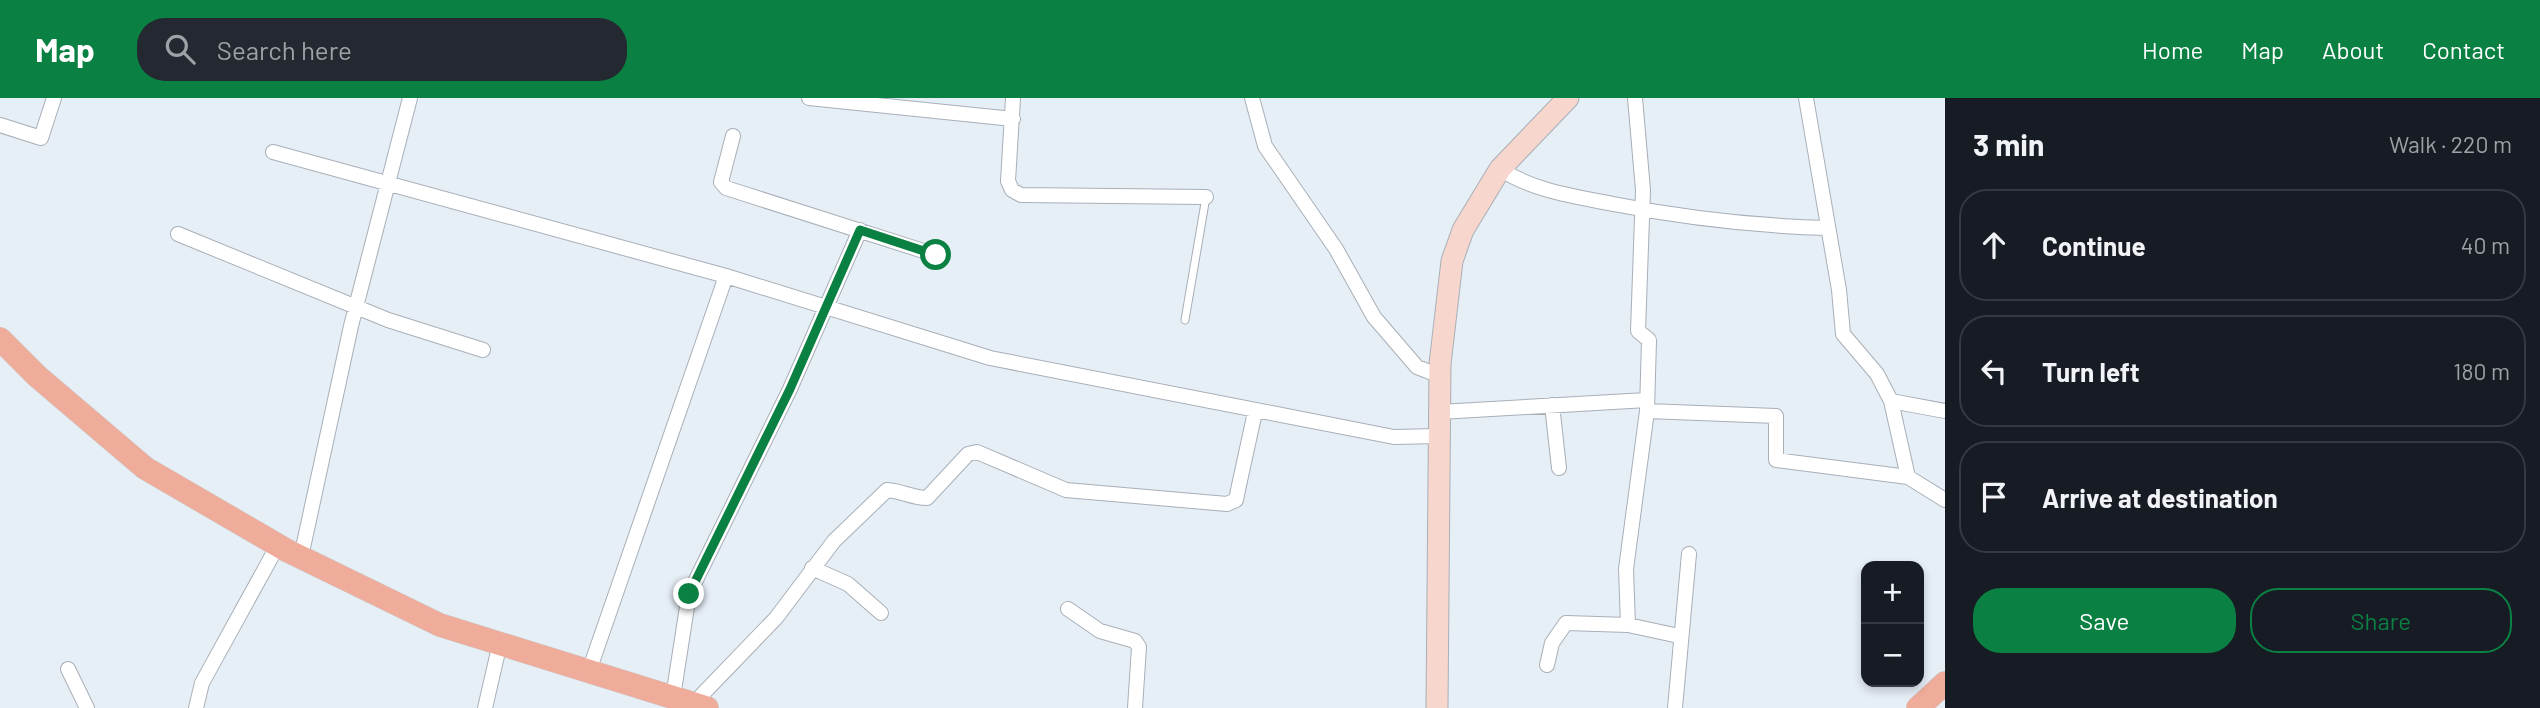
<!DOCTYPE html>
<html lang="en">
<head>
<meta charset="utf-8">
<style>
	:root { --surface:#171b24; --page:#242831; --text:#f1f3f6; --muted:#9ea1a6; --line:#363941; --accent:#0b8043 }
	body { margin:0; font-family:Barlow,sans-serif; background:var(--page); color:var(--text) }
	.controls { position:absolute; right:21px; bottom:21px; display:grid; overflow:hidden; border-radius:14px; box-shadow:0 4px 10px #0003 }
	.controls button { width:63px; height:63px; display:grid; place-items:center; padding:0; border:0; border-bottom:2px solid var(--line); background:var(--surface); color:var(--text); font:35px sans-serif }
	.stop { position:absolute; width:21px; height:21px; margin:-16px; border:5px solid #0b8043; border-radius:50%; background:#fff }
	.stop.end { background:#0b8043; border-color:#fff; box-shadow:0 2px 7px #0008 }
	.list { margin:0; padding:0; list-style:none }
	h2 { display:flex; justify-content:space-between; align-items:center; height:91px; margin:0; padding:0 28px; font-size:30px }
	h2 small { font-size:23px; font-weight:400; color:var(--muted) }
	.list li { display:grid; grid-template-columns:46px 1fr auto; gap:21px; align-items:center; box-sizing:border-box; height:112px; margin:0 14px 14px; padding:0 14px; border:2px solid var(--line); border-radius:28px }
	.list b { display:block; font-size:26px; white-space:nowrap }
	.list em { font-size:23px; font-style:normal; color:var(--muted) }
	.actions { display:flex; gap:14px; padding:21px 28px }
	.actions a { flex:1; padding:16px 0; border:2px solid var(--accent); border-radius:28px; text-align:center; font-size:24px; color:var(--accent) }
	.actions .main { background:var(--accent); color:#fff }
	.icon { flex:none; width:38px; height:38px; fill:none; stroke:currentColor; stroke-width:2; stroke-linecap:round; stroke-linejoin:round }
	.map { position:relative; flex:none; width:1945px; height:610px; overflow:hidden }
	header { display:flex; align-items:center; gap:42px; box-sizing:border-box; height:98px; padding:0 35px; background:var(--accent); color:#fff }
	header strong { font-size:33px }
	nav { display:flex; gap:38px; margin-inline-start:auto; font-size:24px }
	.search { width:490px; height:63px; background:var(--page); display:flex; align-items:center; gap:18px; box-sizing:border-box; padding:0 24px; border-radius:28px; color:var(--muted); font-size:26px }
	main { display:flex }
	aside { flex:1; background:var(--surface) }
	.map>svg:first-child { display:block }
</style>
</head>
<body>
<header>
<strong>Map</strong>
<div class="search"><svg class="icon" aria-label="search" viewBox="0 0 24 24"><circle cx="10" cy="10" r="6"/><path d="M15 15l6 6"/></svg>Search here</div>
<nav><a>Home</a><a>Map</a><a>About</a><a>Contact</a></nav>
</header>
<main>
<div class="map">
<svg width="1945" height="610" viewBox="0 0 1945 610">
	<rect width="100%" height="100%" fill="#e6eef6"/>
	<g fill="none" stroke-linecap="round" stroke-linejoin="round">
		<!-- lane casing -->
		<g stroke="#a8afb7" stroke-width="9">
			<path id="lane" d="M1185,222L1206,99"/>
		</g>
		<!-- street casing -->
		<g stroke="#a8afb7" stroke-width="16">
			<path id="street" d="M809,0L1013,21
				M1013,0L1008,83L1012,92L1021,97L1206,99
				M1252,0L1265,48L1336,151L1374,219L1417,269L1440,278
				M1806,0L1839,192L1843,236L1877,276L1891,303L1908,379L1945,402
				M0,27L41,40L54,0
				M733,38L721,84L726,90L936,157
				M273,54L726,178L990,260L1394,339L1439,338
				M1500,71C1534,93 1573,98 1613,106C1685,120 1754,128 1828,130
				M178,136L388,222L483,252
				M1891,303L1945,313
				M1552,307L1559,370
				M1647,313L1776,318V362L1908,379
				M1440,314L1647,302
				M301,459L351,228L410,0
				M812,470L848,486L881,515
				M1068,511L1100,533L1135,543L1139,549L1135,610
				M1628,527L1626,471L1647,313L1649,242L1638,233L1643,92L1635,0
				M1547,567L1552,545L1566,525L1628,527L1679,538
				M68,571L87,610
				M589,573L726,178
				M673,599L689,496L790,291L860,132
				M694,605L776,520L834,443L887,392C902,393 912,400 927,400L968,356L977,354L1066,392L1227,406L1236,402L1238,392L1255,314
				M196,610L202,585L278,447
				M485,610L500,545
				M1675,610L1689,456"/>
		</g>
		<!-- secondary casing -->
		<g stroke="#a8afb7" stroke-width="23">
			<path id="secondary" d="M1437,610L1440,266L1452,163L1463,132L1500,71L1568,0"/>
		</g>
		<!-- primary casing -->
		<g stroke="#cccdcd" stroke-width="24">
			<path id="primary" d="M0,241L37,278L145,370L286,452L440,527L707,610
				M1918,610L1945,585"/>
		</g>
		<!-- lane -->
		<use href="#lane" stroke="#fff" stroke-width="7"/>
		<!-- street -->
		<use href="#street" stroke="#fff" stroke-width="14"/>
		<!-- secondary -->
		<use href="#secondary" stroke="#f7d6cd" stroke-width="21"/>
		<!-- primary -->
		<use href="#primary" stroke="#efac9b" stroke-width="23"/>
	</g>
	<g fill="none" stroke-linecap="round" stroke-linejoin="round">
		<!-- route -->
		<path stroke="#0b8043" stroke-width="9" d="M689,496L790,291L860,132L936,157"/>
	</g>
</svg>
<div class="controls">
<button>+</button>
<button>−</button>
</div>
<div class="stop" style="left:936px;top:157px"></div>
<div class="stop end" style="left:689px;top:496px"></div>
</div>
<aside>
<h2>3 min<small>Walk · 220 m</small></h2>
<ul class="list">
<li><svg class="icon" aria-label="ahead" viewBox="0 0 24 24"><path d="M12 20V5M6 11l6-6 6 6"/></svg><div><b>Continue</b></div><em>40 m</em></li>
<li><svg class="icon" aria-label="left" viewBox="0 0 24 24"><path d="M17 20v-9H6M10 6l-5 5 5 5"/></svg><div><b>Turn left</b></div><em>180 m</em></li>
<li><svg class="icon" aria-label="arrive" viewBox="0 0 24 24"><path d="M6 21V4h12l-3 4 3 4H6"/></svg><div><b>Arrive at destination</b></div></li>
</ul>
<div class="actions"><a class="main">Save</a><a>Share</a></div>
</aside>
</main>
</body>
</html>
